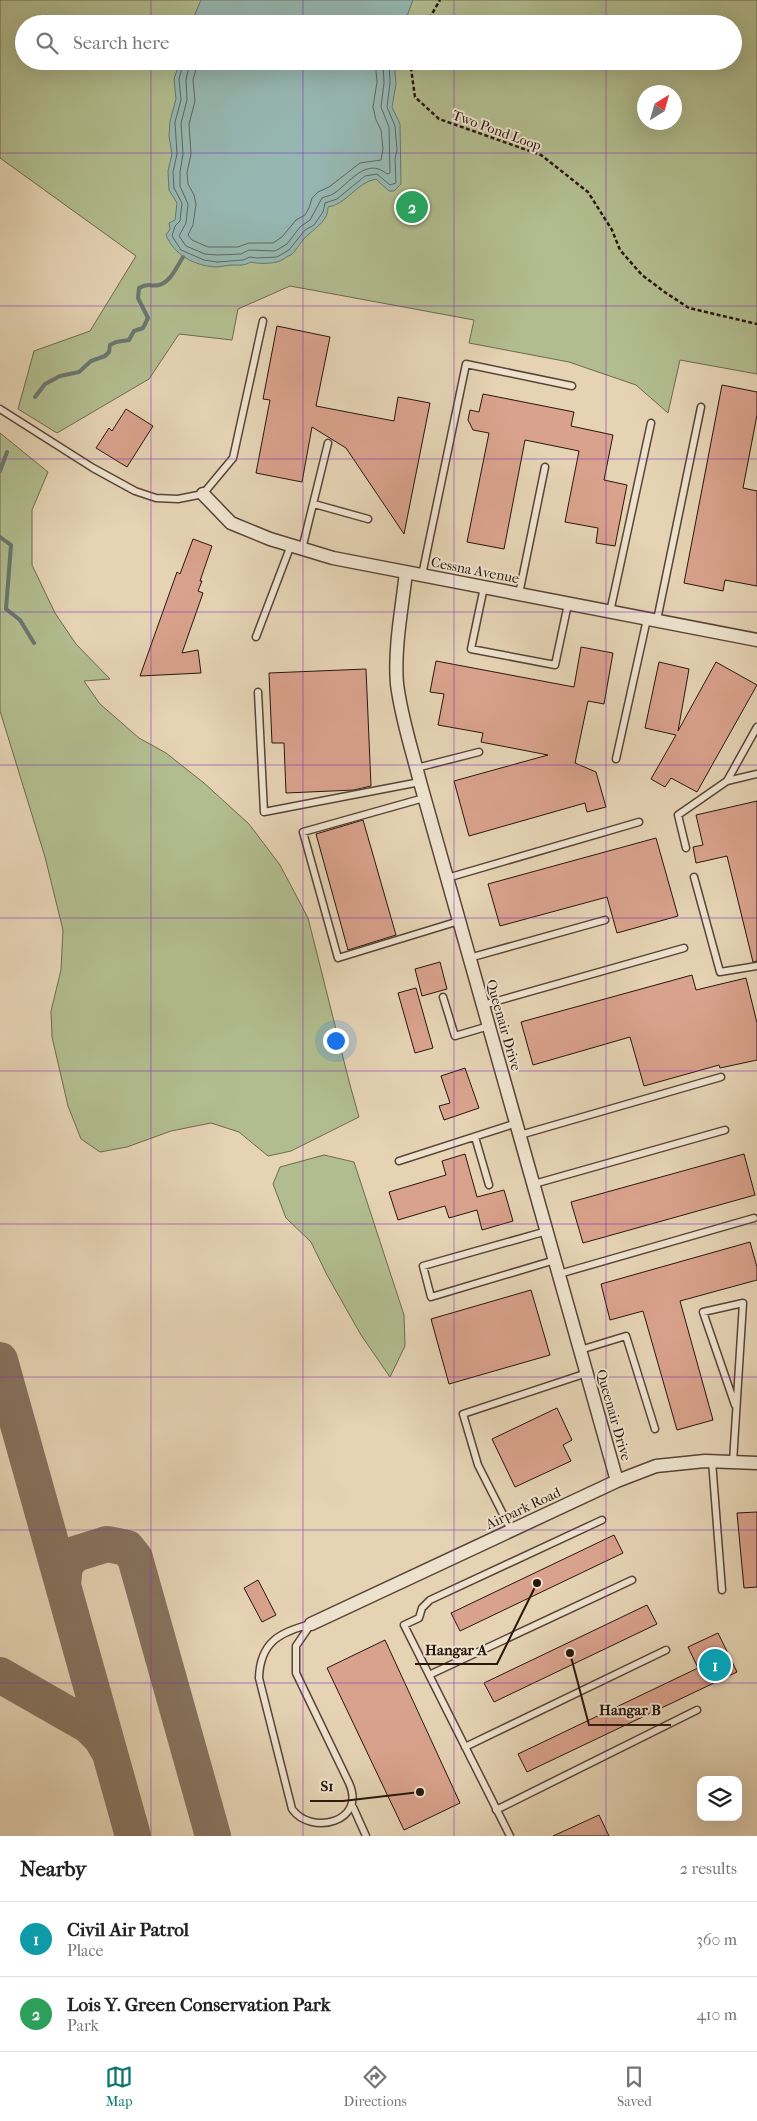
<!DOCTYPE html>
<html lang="en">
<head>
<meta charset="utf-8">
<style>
	:root { --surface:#fff; --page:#f2f2f2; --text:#222; --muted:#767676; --line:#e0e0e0; --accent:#0f766e }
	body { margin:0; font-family:"IM FELL French Canon",serif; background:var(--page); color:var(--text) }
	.controls { position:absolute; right:15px; bottom:15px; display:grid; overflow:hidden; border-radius:10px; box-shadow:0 5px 20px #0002 }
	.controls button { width:45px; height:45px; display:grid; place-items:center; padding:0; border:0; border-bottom:1px solid var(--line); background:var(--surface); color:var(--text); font:25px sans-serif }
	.compass { position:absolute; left:637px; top:85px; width:45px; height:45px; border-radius:50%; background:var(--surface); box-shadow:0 5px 20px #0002; rotate:37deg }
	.you { position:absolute; left:335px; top:1040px; width:18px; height:18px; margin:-12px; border:4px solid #fff; border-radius:50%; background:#1a73e8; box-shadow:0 0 0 8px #1a73e833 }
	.badge { display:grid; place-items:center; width:32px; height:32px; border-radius:50%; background:var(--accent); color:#fff; font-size:16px; font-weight:700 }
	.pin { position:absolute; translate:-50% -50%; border:2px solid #fff; box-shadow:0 1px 5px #0006 }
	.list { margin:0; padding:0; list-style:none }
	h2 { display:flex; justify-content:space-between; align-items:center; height:65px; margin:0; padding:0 20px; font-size:21px }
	h2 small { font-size:16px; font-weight:400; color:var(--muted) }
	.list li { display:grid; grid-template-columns:32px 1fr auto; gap:15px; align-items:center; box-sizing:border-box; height:75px; padding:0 20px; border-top:1px solid var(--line) }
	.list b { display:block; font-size:19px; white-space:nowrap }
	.list p { margin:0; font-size:16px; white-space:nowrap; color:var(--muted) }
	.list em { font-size:16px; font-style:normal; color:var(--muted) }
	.icon { flex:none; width:28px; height:28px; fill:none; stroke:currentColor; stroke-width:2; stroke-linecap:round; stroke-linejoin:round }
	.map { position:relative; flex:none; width:757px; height:1836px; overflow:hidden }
	.search { position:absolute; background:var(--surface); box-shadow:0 5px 20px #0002; left:15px; right:15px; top:15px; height:55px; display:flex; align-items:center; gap:12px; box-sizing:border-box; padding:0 18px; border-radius:28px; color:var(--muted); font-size:19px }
	.sheet { height:215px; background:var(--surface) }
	nav { display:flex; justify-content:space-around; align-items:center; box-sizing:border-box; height:70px; border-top:1px solid var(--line); background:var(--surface); font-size:14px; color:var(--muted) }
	nav a { display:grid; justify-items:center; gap:2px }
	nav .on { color:var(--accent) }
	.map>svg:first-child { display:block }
</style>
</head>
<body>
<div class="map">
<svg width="757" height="1836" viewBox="0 0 757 1836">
	<rect width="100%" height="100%" fill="#e5d3b4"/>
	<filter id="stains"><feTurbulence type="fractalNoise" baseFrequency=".004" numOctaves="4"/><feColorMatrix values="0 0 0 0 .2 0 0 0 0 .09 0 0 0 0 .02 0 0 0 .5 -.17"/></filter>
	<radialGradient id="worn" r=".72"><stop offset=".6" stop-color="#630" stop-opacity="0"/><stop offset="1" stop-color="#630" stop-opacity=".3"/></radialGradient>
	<!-- green -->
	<path fill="#b2bd8f" stroke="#6e6a4e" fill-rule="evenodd" d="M0,0H757V374L680,360L668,413L636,385L569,362L469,343L474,320L290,286L238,309L232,340L179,334L149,379L57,433L18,409L34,351L90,331L136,256L0,158ZM24,24H733V61H24ZM644,92H674V122H644Z
		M0,433L48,472L32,510V565L55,613L76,644L110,679L84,681L100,704L139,738L166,753L204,783L249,824L280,865L308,918L350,1085L359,1117L291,1151L268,1156L239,1132L211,1123L171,1131L127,1147L100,1152L81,1139L68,1106L52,1037L51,1011L61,970L63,930L45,857L0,711Z
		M324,1155L354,1162L404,1315L405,1346L390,1377L361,1335L327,1275L311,1242L286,1218L273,1184L280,1167Z"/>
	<!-- water -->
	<path fill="#96b7b1" stroke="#6a776f" d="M201,0H413L404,24H194L195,14Z
		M180,61H394L396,84L392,107L400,124L401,184L394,191H389L376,179C357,182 346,205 328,207C328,220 318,226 309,234C301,240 298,249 291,255C286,256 285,259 280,261C272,264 258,264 251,262C243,266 240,265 232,265C227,265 221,267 216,267C195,266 174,255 166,235L170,229L169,223L175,220L177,203L169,190L168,171L172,154L169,136L170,121L176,99L174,79Z"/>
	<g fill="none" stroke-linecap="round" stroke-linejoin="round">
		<!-- shore -->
		<path stroke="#60665f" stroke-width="1" d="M184,61L179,79L181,100L175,122L177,154L173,172L174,188L182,203L180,221L175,226L172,236L181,250L204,260L217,262L243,260L250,257L257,258L277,257L289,250L305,230L314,225L323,212L325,203L337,199L365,176L377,174L390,185L396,183L395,159L397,150L395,126L387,107L390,83L389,61
			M190,61L186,80L187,100L181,123L183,154L180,172V186L188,204L186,223L179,236L186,246L205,254L217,255L241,254L249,250L275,251L287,244L300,227L310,220L322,198C326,196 330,196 333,194C349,184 366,156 387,174L390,173L389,127L381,107L384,83L383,61
			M198,61L193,80L195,101L189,124L191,154L187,173L188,184L194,195L196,204L193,225L188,235L192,240L208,247H238L249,243H273L282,237L296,220L305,215L309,208L312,198L318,192L329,187L360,163L381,160L383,149L381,130L376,120L373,107L377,82L375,61"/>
		<!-- stream -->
		<path stroke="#6a776f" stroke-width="4" d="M35,397L45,384L60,376L79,372L91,361L105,356L109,352L110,345L116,342L129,340L134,331L143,328L148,318L138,298L139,288C149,282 150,287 159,285C171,282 177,266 183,257
			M0,471L7,452
			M0,537L11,545L6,609L20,620L34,643"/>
		<!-- taxiway -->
		<path stroke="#877460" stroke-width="36" d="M0,1360L133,1836
			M63,1584L65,1565L75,1554L107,1544L127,1548L135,1558L213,1836
			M0,1675L89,1726L101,1738L108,1750"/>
	</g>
	<!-- building -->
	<path fill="#d9a28c" stroke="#29160d" d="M277,326L330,337L316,406L394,421L398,397L430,403L404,534L346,448L312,427L302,482L256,473L270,400L263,399Z
		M722,385L757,392V415L743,488L757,491V586L725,580L723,591L684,583Z
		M483,394L574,412L571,426L613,435L604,480L627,485L615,546L596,543L598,528L565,522L579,451L525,440L504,549L467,542L489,433L473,430L468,420L470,410L479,412Z
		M126,409L153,426L127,467L96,448L109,428L112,431Z
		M193,539L212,546L200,581H202L198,591L203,593L182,653L198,650L201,673L140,676L177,572L180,574Z
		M581,647L613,653L604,704L588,701L575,763L596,772L606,807L587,812L585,803L469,836L454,781L548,755L481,742L483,733L438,725L444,694L430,692L436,661L574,687Z
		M659,662L689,669L678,731L716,662L757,685L697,792L671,778L665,787L651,779L676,735L645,728Z
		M366,669L371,786L354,790L286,793L284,743H272L269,673Z
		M757,801V961L753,962L727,856L696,863L693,847L703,845L696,815Z
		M363,820L396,935L348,950L316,834Z
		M656,838L678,916L617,933L607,897L500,926L488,884Z
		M440,962L447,989L422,996L415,969Z
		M692,975L696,990L746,978L757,1023V1060L720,1068L719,1065L644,1086L630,1037L533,1065L521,1022Z
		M416,988L433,1048L415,1053L398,993Z
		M465,1068L479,1108L444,1120L439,1106L450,1103L441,1076Z
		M465,1154L477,1197L504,1190L513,1221L482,1230L477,1210L449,1218L445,1206L398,1220L389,1192L446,1175L442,1161Z
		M744,1154L755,1195L583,1243L571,1202Z
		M750,1242L757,1267V1280L680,1301L713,1420L677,1430L643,1311L610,1320L601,1284Z
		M531,1290L550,1355L449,1384L431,1319Z
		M557,1408L572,1440L563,1445L571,1461L515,1487L492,1439Z
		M757,1512V1587L744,1588L737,1513Z
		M614,1535L623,1553L460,1631L451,1613Z
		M258,1580L276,1615L262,1622L244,1588Z
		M647,1605L657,1624L494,1702L484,1683Z
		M718,1633L737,1672L527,1772L518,1754L698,1668L688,1647Z
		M385,1640L460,1803L404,1830L327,1668Z
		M599,1815L609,1836H553Z"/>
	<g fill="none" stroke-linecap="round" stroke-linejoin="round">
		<!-- service casing -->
		<g stroke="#584537" stroke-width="9">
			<path id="service" d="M0,409L93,468L135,491L156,498L178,499L203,494L233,458L263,321
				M314,504L368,519
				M302,549L328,443
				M422,575L466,364L572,386
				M484,587L471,649L555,665L568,604
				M519,594L545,467
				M610,612L651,423
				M657,620L701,407
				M256,637L291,545
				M258,692L264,812L420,782
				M757,727L727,781L757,774
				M616,759L647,619
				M416,768L479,752
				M424,798L303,832L338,958L459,921
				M686,848L678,815L727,781
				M694,877L720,972L757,966
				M447,878L639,822
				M469,958L605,920
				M443,997L455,1036L489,1026
				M483,1005L684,948
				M520,1135L721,1077
				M475,1137L489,1185
				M399,1161L517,1123
				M534,1184L725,1130
				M547,1231L423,1266L431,1297L555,1260
				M559,1274L754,1218
				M580,1350L626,1336L655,1429
				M712,1461L722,1590
				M733,1462L743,1303L703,1312L735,1405
				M511,1530L478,1465L463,1414L587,1373
				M311,1624L296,1646V1673L349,1783C367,1822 311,1836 292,1809L259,1678C260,1642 280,1632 311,1624Z
				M429,1675L632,1580
				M465,1747L666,1650
				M353,1807L366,1836
				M496,1810L697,1710
				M510,1836L404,1625L419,1618L422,1608L430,1600L602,1520"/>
		</g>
		<!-- minor casing -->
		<g stroke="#584537" stroke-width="15">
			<path id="minor" d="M203,494L231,523L270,539L333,558L757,640
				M406,572C402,609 394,647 397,684C401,717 412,750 420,782L617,1481
				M311,1624L617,1481L656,1466L705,1461L757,1463"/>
		</g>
		<!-- path -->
		<path stroke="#29160d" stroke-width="2.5" stroke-dasharray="4 2.5" stroke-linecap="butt" d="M426,24L440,0
			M410,61L415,97L439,119L541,155L588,192L612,230L620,250L642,275L666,293L689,308L757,324"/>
		<!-- service -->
		<use href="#service" stroke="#eee2ce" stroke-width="6"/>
		<!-- minor -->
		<use href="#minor" stroke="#eee2ce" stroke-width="12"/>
	</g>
	<!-- grid -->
	<path fill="none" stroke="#7b2cbf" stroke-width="1" stroke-opacity="0.55" d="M151,0V24M303,0V24M454,0V24M606,0V24M151,61V1836M303,61V1836M454,61V1836M606,61V1836M0,153H757M0,306H757M0,459H757M0,612H757M0,765H757M0,918H757M0,1071H757M0,1224H757M0,1377H757M0,1530H757M0,1683H757"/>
	<g text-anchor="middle" stroke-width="4" stroke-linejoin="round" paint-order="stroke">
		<!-- street labels -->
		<g font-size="14" fill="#29160d" stroke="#eee2ce">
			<text transform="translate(497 130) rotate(20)" y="5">Two Pond Loop</text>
			<text transform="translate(475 570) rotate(11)" y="5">Cessna Avenue</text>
			<text transform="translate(504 1025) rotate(74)" y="5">Queenair Drive</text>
			<text transform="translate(614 1415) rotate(74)" y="5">Queenair Drive</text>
			<text transform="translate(523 1508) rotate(-25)" y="5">Airpark Road</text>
		</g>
	</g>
	<!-- callouts -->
	<path fill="none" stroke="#29160d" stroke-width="2" d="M537 1583L497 1664H415M570 1653L589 1725H671M420 1792L343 1801H310"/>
	<g fill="#29160d" stroke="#eee2ce" stroke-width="2">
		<circle cx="537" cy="1583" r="5"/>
		<circle cx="570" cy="1653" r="5"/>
		<circle cx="420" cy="1792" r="5"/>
	</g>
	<g font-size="15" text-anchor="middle" font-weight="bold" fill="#29160d" stroke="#eee2ce" stroke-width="4" stroke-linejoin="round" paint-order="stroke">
		<text x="456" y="1655">Hangar A</text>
		<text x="630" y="1715">Hangar B</text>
		<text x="327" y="1791">S1</text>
	</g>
	<rect width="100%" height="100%" filter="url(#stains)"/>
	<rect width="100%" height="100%" fill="url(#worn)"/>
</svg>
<div class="controls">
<button><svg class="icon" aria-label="layers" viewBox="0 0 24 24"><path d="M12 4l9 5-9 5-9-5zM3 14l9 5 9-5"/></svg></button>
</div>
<svg class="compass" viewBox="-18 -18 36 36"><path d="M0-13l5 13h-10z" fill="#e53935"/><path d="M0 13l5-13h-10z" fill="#767676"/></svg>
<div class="you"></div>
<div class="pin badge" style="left:715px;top:1665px;background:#0f9aa8">1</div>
<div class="pin badge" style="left:412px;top:207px;background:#2e9e5b">2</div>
<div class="search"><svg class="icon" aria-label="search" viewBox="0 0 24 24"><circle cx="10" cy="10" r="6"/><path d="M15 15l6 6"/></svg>Search here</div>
</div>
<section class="sheet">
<h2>Nearby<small>2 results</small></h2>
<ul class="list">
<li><span class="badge" style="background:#0f9aa8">1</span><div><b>Civil Air Patrol</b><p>Place</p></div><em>360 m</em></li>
<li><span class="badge" style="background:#2e9e5b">2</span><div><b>Lois Y. Green Conservation Park</b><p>Park</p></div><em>410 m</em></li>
</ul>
</section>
<nav>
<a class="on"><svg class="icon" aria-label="map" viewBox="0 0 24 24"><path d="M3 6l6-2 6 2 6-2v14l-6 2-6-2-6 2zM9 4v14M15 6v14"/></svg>Map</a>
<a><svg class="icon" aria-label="directions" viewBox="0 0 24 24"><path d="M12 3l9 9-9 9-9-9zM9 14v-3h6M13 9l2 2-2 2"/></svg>Directions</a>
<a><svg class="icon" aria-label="saved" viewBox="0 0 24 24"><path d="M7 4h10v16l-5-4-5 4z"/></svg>Saved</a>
</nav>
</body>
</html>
